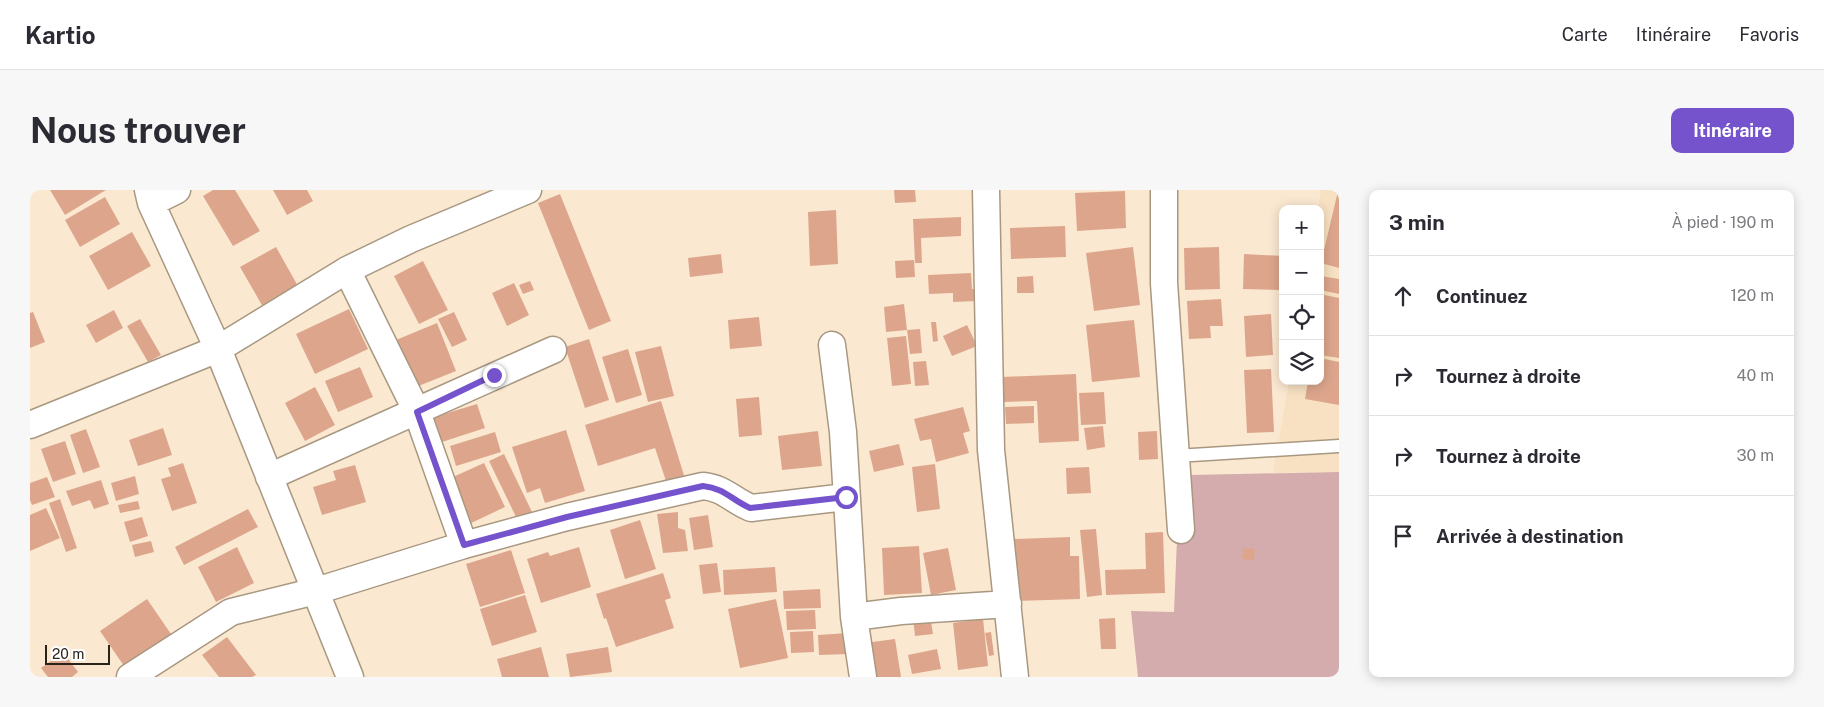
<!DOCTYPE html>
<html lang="fr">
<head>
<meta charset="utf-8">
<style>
	:root { --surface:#fff; --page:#f7f7f7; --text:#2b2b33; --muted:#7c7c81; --line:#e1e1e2; --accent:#7453cc }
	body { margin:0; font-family:"Public Sans",sans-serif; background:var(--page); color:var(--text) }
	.controls { position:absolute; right:15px; top:15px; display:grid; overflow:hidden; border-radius:10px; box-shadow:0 2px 12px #0003 }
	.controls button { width:45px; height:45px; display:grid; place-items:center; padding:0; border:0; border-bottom:1px solid var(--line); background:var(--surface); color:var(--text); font:25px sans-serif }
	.scale { position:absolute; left:15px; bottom:12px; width:65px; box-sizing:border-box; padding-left:5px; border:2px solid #2a231a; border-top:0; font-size:14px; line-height:18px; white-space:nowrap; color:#2a231a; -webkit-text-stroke:4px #fff; paint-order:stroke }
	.stop { position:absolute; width:15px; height:15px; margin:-11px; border:4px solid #7453cc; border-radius:50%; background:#fff }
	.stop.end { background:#7453cc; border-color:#fff; box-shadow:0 1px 5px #0008 }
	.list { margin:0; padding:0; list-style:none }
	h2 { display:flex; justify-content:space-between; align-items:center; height:65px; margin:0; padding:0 20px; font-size:21px }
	h2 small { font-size:16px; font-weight:400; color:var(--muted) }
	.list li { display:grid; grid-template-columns:32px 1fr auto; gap:15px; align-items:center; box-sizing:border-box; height:80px; padding:0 20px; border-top:1px solid var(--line) }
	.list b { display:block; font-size:19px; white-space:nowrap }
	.list em { font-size:16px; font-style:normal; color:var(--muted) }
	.icon { flex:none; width:28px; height:28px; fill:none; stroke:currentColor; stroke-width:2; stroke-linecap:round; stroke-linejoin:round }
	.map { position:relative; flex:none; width:1309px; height:487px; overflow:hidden; border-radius:10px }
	header { display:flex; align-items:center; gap:30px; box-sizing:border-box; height:70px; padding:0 25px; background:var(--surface); border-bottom:1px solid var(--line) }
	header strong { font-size:24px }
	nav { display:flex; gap:28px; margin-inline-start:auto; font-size:18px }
	.intro { display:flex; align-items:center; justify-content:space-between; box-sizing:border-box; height:120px; padding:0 30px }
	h1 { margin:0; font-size:35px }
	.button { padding:12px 22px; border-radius:10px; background:var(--accent); color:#fff; font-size:18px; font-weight:700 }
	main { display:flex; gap:30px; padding:0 30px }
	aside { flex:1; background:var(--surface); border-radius:10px; box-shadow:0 2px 12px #0003 }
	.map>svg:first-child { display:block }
</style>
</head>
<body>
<header>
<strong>Kartio</strong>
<nav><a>Carte</a><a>Itinéraire</a><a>Favoris</a></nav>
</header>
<div class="intro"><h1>Nous trouver</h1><a class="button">Itinéraire</a></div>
<main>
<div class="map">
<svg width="1309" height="487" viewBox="0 0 1309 487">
	<rect width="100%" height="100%" fill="#fbe8d1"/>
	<!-- built -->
	<path fill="#f8e1c2" d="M1291,0H1309V282L1243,283L1259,191H1290V19H1288Z"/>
	<!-- green -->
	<path fill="#d4acad" d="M1309,282V487H1108L1101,421L1144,422L1147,349L1163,348L1161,285Z"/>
	<!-- building -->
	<path fill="#dda68c" d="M20,0H76L35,25Z
		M183,0H205L230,41L203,56L173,6Z
		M243,0H277L283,11L257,25Z
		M864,0H885L886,12L865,13Z
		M1095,1L1096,38L1047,41L1045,3Z
		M1308,1H1309V78L1291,73Z
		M530,4L581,131L559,140L508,13Z
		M75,7L90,34L50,57L35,30Z
		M806,20L808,74L780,76L778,22Z
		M931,27V46L891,48L892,73H885L883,29Z
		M1035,36L1036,67L981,69L980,38Z
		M102,42L121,76L78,100L59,66Z
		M246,57L269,98L233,117L210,77Z
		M1103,57L1110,115L1064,121L1056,63Z
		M1189,57L1190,99L1155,100L1154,58Z
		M691,64L693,83L660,87L658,68Z
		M1214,64L1253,66V100L1213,99Z
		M884,70L885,87L866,88L865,71Z
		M393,71L418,120L389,134L364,86Z
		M941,83L942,99H946L947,111L923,112V103L899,104L898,85Z
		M1003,86L1004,103H987V87Z
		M1290,86L1309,89V104L1290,100Z
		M500,91L504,100L493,104L489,95Z
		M484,93L499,125L477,136L462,103Z
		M1290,104L1309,108V168L1290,165Z
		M1191,109L1193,136H1180L1181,148L1159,149L1157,111Z
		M874,114L877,140L856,142L854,117Z
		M319,119L338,159L285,184L266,144Z
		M84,120L93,138L66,153L56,135Z
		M3,122L15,152L0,158V123Z
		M424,122L437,150L422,157L408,129Z
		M1241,124L1243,165L1216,167L1214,126Z
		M729,127L732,156L700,159L698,130Z
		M110,129L131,165L118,172L97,136Z
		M1104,130L1110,187L1062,192L1056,135Z
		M901,132H906L908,151L903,152Z
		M407,133L426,181L386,197L366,150Z
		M937,135L947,156L922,166L913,146Z
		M890,139L892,163L880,164L877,140Z
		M876,146L881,194L862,196L857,148Z
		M559,149L579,210L555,218L535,157Z
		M631,156L644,206L618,212L605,162Z
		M598,159L612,205L586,213L572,167Z
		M1290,168L1309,172V215L1275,209L1278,191H1290Z
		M896,171L899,195L885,196L883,172Z
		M330,177L343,207L308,222L295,191Z
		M1241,179L1244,242L1217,243L1214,180Z
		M1046,184L1049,251L1009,253L1007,211L973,212L972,187Z
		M285,197L305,235L275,251L255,213Z
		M1074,202L1076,234L1051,235L1049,203Z
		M729,207L732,245L709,247L706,209Z
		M631,211L657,295L639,300L625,258L568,276L555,235Z
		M447,214L455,238L412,252L404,227Z
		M1004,216V233L976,234L975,217Z
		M933,217L940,241L933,243L939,263L906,272L901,249L890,251L884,229Z
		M1073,236L1075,257L1057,260L1054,238Z
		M133,238L142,265L108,276L99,250Z
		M56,239L70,277L53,283L40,245Z
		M536,240L555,301L515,313L510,298L497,303L482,257Z
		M788,241L792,276L752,280L748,246Z
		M1127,241L1128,269L1109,270L1108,242Z
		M465,242L471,262L426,276L420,256Z
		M35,251L46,284L23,292L11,259Z
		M869,254L874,275L844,282L839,261Z
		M474,264L503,324L488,331L459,271Z
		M153,273L167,313L142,321L131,289L141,286L138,278Z
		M454,273L475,317L437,335L425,309L432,306L423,287Z
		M905,274L910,319L887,322L882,277Z
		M325,275L336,312L292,325L283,297L306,290L303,281Z
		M1059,277L1061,303L1037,304L1036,278Z
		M105,286L109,304L86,311L81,293Z
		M17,287L25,307L2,315L0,310V293Z
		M71,290L79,314L64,319L60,310L42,316L36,301Z
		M30,309L47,358L36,362L19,313Z
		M108,311L110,319L90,323L88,315Z
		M16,318L30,348L0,361V325Z
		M218,319L228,337L154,375L145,357Z
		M648,322V338L655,340L658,361L633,363L627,324Z
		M678,325L683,357L664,360L659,328Z
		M112,327L118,346L100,352L94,332Z
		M610,330L626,379L595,389L580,340Z
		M1066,339L1072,405L1057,407L1050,340Z
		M1133,342L1135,403L1076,405L1075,380L1116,379L1115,343Z
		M1040,347V366H1049L1050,409L985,411L984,349Z
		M121,351L124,362L105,367L102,355Z
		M889,356L892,403L854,405L852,358Z
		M207,357L224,393L186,412L168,377Z
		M549,357L561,397L511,413L497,369L518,362L520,366Z
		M918,358L926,400L901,405L893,363Z
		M1213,358L1225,359L1224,370L1212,369Z
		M481,360L495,403L450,417L436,374Z
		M687,373L691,402L673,404L669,375Z
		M745,377L747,402L694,405L693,380Z
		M633,383L641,408L635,410L644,438L586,457L576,428L574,429L566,404Z
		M790,399L791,418L754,419L753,401Z
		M495,405L507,442L462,456L450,419Z
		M117,409L141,444L94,476L70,441Z
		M746,409L758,468L710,478L698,419Z
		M785,420L786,439L757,440L756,421Z
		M900,425L903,444L885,446L883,428Z
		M1085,428L1086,459H1071L1069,429Z
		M953,429L958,476L928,480L923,433Z
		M783,441L784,462L761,463L760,442Z
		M961,442L964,465L959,466L955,443Z
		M818,443L819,464L789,465L788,445Z
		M197,447L226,485L222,487H189L172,465Z
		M865,449L871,487H840L835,453Z
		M511,457L519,487H472L467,469Z
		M578,457L582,482L540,487L536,464Z
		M907,459L911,479L882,484L878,465Z
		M33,462L48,482L42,487H18L11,478Z"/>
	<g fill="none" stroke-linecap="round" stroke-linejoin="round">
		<!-- lane casing -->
		<g stroke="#a99881" stroke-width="15">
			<path id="lane" d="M1146,266L1309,256"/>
		</g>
		<!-- street casing -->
		<g stroke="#a99881" stroke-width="29">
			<path id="street" d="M118,0L121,13L188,159L320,487
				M956,0L961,260L985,487
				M1134,0V93L1151,340
				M121,13L147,0
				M317,80L387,222L434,355
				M802,155L813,242L824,427L833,487
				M0,235L188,159L317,80L381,49L498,0
				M239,287L523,160
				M824,427L871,421L978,414
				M100,487L201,422L286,401L434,355L537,327L673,296C694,298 702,310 721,318L816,307"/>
		</g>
		<!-- lane -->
		<use href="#lane" stroke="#fff" stroke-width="12"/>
		<!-- street -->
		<use href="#street" stroke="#fff" stroke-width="26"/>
	</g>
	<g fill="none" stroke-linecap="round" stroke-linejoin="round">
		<!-- route -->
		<path stroke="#7453cc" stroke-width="6" d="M464,185L387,222L434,355L537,327L673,296C694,298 702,310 720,318L816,307"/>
	</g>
</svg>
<div class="controls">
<button>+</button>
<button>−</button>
<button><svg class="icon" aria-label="locate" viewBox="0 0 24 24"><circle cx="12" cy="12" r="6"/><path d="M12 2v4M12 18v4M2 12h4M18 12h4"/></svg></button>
<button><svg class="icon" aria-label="layers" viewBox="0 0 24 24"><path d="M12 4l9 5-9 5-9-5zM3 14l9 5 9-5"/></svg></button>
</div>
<div class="scale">20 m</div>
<div class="stop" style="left:816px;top:307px"></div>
<div class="stop end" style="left:464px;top:185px"></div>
</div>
<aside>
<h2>3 min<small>À pied · 190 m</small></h2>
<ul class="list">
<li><svg class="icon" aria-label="ahead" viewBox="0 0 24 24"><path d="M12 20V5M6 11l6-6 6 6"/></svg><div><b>Continuez</b></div><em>120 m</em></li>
<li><svg class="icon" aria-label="right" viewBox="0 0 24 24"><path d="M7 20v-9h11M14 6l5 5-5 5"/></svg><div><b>Tournez à droite</b></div><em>40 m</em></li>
<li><svg class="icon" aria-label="right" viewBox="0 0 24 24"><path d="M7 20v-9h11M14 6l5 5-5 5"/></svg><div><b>Tournez à droite</b></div><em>30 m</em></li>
<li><svg class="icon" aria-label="arrive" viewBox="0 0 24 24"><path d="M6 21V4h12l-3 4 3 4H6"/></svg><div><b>Arrivée à destination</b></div></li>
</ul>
</aside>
</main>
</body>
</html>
